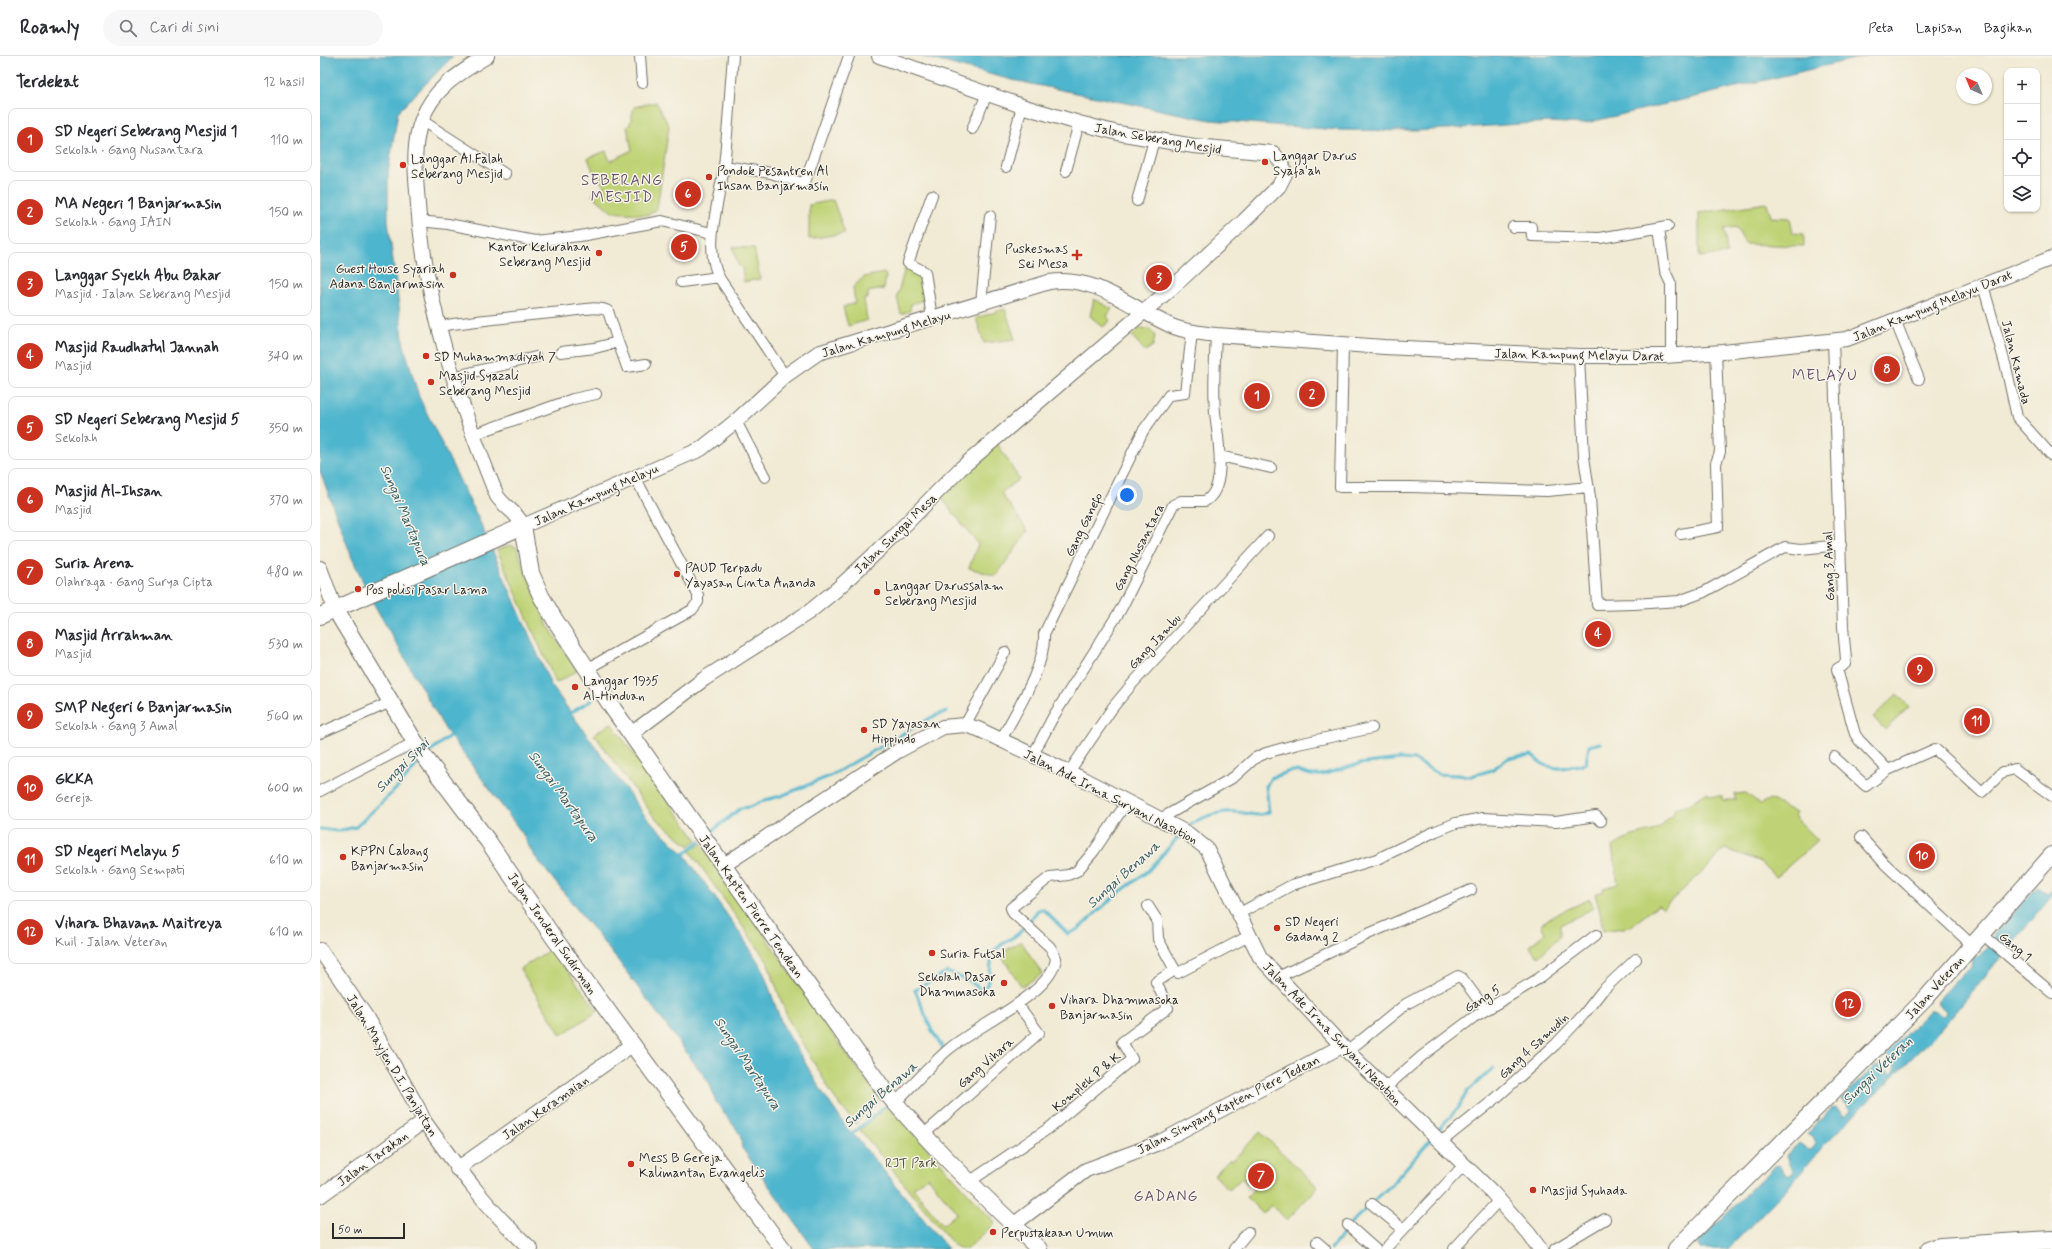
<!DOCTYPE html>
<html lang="id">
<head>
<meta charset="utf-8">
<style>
	:root { --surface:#fff; --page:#f7f7f7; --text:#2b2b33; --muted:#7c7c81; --line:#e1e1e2; --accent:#c8321e }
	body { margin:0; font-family:Mynerve,sans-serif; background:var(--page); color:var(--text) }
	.controls { position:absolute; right:12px; top:12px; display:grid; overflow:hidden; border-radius:8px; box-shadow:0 1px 3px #0004 }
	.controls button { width:36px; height:36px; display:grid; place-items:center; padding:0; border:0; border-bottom:1px solid var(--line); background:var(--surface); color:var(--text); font:20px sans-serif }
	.compass { position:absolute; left:1636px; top:12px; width:36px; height:36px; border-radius:50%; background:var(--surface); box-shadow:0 1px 3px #0004; rotate:316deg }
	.scale { position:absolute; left:12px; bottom:10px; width:73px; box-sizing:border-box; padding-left:4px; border:2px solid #2b2b2b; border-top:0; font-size:11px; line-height:14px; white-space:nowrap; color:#2b2b2b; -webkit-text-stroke:3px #f7f3e8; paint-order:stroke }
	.you { position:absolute; left:807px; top:439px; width:14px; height:14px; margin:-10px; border:3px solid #fff; border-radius:50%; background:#1a73e8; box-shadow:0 0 0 6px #1a73e833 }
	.badge { display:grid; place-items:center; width:26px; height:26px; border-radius:50%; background:var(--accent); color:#fff; font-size:13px; font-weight:700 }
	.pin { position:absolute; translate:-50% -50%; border:2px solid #fff; box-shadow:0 1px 4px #0006 }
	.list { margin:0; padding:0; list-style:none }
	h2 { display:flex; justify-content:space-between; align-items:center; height:52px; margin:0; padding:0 16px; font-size:17px }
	h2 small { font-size:13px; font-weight:400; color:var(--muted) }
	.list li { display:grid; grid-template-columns:26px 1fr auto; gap:12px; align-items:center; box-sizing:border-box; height:64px; margin:0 8px 8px; padding:0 8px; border:1px solid var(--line); border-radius:8px }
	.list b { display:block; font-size:15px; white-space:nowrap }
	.list p { margin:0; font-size:13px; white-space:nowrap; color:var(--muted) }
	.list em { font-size:13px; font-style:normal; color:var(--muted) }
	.icon { flex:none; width:22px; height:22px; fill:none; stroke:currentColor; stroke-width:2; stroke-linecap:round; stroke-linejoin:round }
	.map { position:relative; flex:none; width:1732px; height:1193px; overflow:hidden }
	header { display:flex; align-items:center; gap:24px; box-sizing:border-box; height:56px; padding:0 20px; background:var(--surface); border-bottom:1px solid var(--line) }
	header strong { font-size:19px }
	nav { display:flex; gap:22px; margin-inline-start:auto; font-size:14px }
	.search { width:280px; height:36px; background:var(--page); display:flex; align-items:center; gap:10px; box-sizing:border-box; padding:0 14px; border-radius:22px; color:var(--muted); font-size:15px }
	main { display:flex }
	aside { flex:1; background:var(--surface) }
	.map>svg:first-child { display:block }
</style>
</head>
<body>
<header>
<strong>Roamly</strong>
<div class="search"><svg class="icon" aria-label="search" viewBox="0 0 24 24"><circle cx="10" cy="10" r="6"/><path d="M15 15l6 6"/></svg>Cari di sini</div>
<nav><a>Peta</a><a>Lapisan</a><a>Bagikan</a></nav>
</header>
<main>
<aside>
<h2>Terdekat<small>12 hasil</small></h2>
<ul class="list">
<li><span class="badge">1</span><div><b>SD Negeri Seberang Mesjid 1</b><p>Sekolah · Gang Nusantara</p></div><em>110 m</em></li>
<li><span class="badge">2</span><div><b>MA Negeri 1 Banjarmasin</b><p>Sekolah · Gang IAIN</p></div><em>150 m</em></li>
<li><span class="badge">3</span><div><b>Langgar Syekh Abu Bakar</b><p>Masjid · Jalan Seberang Mesjid</p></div><em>150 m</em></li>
<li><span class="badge">4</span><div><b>Masjid Raudhatul Jannah</b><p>Masjid</p></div><em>340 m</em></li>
<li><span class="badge">5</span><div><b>SD Negeri Seberang Mesjid 5</b><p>Sekolah</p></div><em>350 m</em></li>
<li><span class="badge">6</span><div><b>Masjid Al-Ihsan</b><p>Masjid</p></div><em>370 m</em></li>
<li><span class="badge">7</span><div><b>Suria Arena</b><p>Olahraga · Gang Surya Cipta</p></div><em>480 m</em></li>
<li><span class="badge">8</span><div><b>Masjid Arrahman</b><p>Masjid</p></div><em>530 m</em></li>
<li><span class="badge">9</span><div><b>SMP Negeri 6 Banjarmasin</b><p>Sekolah · Gang 3 Amal</p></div><em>560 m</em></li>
<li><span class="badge">10</span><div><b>GKKA</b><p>Gereja</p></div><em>600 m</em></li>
<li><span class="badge">11</span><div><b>SD Negeri Melayu 5</b><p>Sekolah · Gang Sempati</p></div><em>610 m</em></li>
<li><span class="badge">12</span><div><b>Vihara Bhavana Maitreya</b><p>Kuil · Jalan Veteran</p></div><em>610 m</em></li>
</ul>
</aside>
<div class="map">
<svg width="1732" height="1193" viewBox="0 0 1732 1193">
	<rect width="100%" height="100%" fill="#f7f3e8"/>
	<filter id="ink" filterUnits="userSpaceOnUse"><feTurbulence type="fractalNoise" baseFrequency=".025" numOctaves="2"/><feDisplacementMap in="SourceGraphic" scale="8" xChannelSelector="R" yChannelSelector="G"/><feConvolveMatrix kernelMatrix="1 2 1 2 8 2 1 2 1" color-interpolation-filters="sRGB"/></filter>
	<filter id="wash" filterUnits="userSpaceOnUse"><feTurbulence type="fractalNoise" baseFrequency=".012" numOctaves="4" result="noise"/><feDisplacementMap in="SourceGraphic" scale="16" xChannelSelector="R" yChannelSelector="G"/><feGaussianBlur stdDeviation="0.9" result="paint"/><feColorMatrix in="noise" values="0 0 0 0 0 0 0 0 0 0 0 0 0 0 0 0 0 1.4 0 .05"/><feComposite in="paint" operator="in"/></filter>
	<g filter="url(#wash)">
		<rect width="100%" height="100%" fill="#f1ead4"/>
		<!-- green -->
		<path fill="#bfd376" stroke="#757f50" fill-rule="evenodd" d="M336,46L349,70L337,153L328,159L292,156L272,139L284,130L273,115L268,102L286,95L290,105L312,94L307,71L310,68L314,51Z
			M513,144L525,177L489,183V149Z
			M1447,147L1451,161L1470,162L1473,177L1484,178V190L1425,188L1416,171L1404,173L1407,198L1379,201V157Z
			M413,191L434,192L440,223L424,226L422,212L418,209Z
			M586,208L602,217L607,232L603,244L591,248L590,255L581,258L577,241Z
			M564,217L566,220L564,233L548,236V242L544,243L547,264L528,270L523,251L535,247L533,231L544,221Z
			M774,243L792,253L787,260L790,265L783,271L770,260Z
			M685,253L695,283L664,287L656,262Z
			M820,272L830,273L835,279L833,290L825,295L812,280Z
			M677,387L699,423L681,437L708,475L676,520L649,512L658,488L620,440Z
			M190,489L196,491L227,568L257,615L236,627L177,494Z
			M1577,638L1589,651L1565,674L1553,661Z
			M291,667L377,784L369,790L334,761L274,678Z
			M1386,737L1393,740H1402V744H1415V738L1426,737L1440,748L1450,743L1476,757L1474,760L1498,784L1456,821L1439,805L1405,793L1400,796L1389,810L1343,852L1338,849L1310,871L1283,875L1280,856L1275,838L1284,835L1283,832L1298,828L1292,791L1312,780L1332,775L1341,770L1344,765L1353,759L1355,752L1369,748Z
			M381,787L518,986L561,1044L535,1068L514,1041L468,963L447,905L370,795Z
			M1270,843L1274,852L1240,869V880L1218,901L1209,890L1225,877L1221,868L1233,860Z
			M701,885L722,918L702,931L680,898Z
			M231,893L278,955L241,979L200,913Z
			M568,1049L675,1167L647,1193H640L632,1187L540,1074ZM608,1121L637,1157L623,1169L593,1132Z
			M940,1076L998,1131L967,1164L951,1149L943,1158L926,1141L934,1133L922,1122L909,1134L894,1119L910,1103L912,1105Z"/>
		<!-- water -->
		<path fill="#4eb5cd" stroke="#3c707c" d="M0,0H133L78,56L68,116V165L84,290L99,341L160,466L231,629L325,760L364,798L420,877L442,912L462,968L503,1037L531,1078L535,1080L628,1193H494L422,1092L420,1078L396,1046L390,1028L299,906L213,798L202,777L125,673L51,543L32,502L0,415Z
			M600,0H1546L1262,68L1230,66L1096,75L1018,74L890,64L692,24Z
			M1717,831L1727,838L1732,834V840L1620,974L1504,1089L1474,1125L1408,1193H1380L1377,1187L1455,1110L1459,1109L1467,1120L1473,1118L1474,1115L1469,1109L1466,1099L1479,1087L1489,1094L1492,1093L1496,1088L1494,1083L1487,1078L1511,1053L1515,1052L1525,1060L1531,1055L1521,1043L1555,1010L1560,1009L1571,1018L1575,1014V1010L1567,1002V997L1610,954H1613L1623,960L1625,958L1626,955L1616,946L1641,919L1652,910L1653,902L1659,900L1673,885L1674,878Z"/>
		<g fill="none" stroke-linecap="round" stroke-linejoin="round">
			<!-- stream -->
			<path stroke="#4eb5cd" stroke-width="3" d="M252,656L272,644
				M108,697L132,678
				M867,772C877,762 902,754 916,756C929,757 936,762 949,756L946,730L951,722L970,715H977L991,719H1001L1039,708L1080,703L1094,704L1119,718L1151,720L1172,714L1188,702L1212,699C1228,717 1244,713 1266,707L1269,690L1280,687
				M0,773L17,775L36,771L77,732L101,704
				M387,779L421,752L430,751L445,744L461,740L510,720L612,661L627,655
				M363,799L380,785
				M622,995L623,992L612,975L595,934L627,916L650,925L661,934C674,929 668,909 673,898C678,888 690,884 698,878C705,872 712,862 718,854L723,853L748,878L758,873L796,839L828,815L860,779
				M1116,1076L1138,1052L1147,1036L1173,1012
				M528,1081L569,1047
				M1011,1193L1031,1167L1071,1129L1112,1082"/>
		</g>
	</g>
	<g filter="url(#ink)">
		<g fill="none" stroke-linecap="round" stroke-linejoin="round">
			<!-- street casing -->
			<g stroke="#706e66" stroke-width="12">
				<path id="street" d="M320,0L322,27
					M413,0C410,36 408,73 404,110C400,143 382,193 400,223L465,320
					M101,64L185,118
					M652,73L667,38
					M404,110L451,117L482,127L485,126L529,0
					M686,111L702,50
					M746,115L759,67
					M612,139L588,207L605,216L612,262
					M817,145L834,84
					M99,165L128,168L215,185L260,180L342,165L392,177
					M1193,171H1211L1212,180L1280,182L1348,170
					M1339,172L1345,215L1351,228V300
					M361,226L399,221
					M1663,229L1686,311L1697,361L1732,400
					M661,247L670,160
					M1575,264L1599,323
					M119,270C160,264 200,260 242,256C255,255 276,249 288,255L298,286L275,292L241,296
					M1513,284L1523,571L1526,603L1525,608L1517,613L1535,678L1539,684L1568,714
					M298,286L307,311L326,308
					M1023,289L1020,431H1090L1227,435L1269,431
					M1259,300L1264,401L1270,441L1277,549L1314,548L1359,545L1384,536L1465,491L1481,493L1521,489
					M132,321L216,301
					M416,365L445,421
					M152,379L253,343L276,338
					M900,400L951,412
					M1361,478L1398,471L1396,407L1400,396L1396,296
					M267,613L372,554L378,546V539L315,421
					M645,669L685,596
					M0,677L71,646
					M681,684C696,655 726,610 724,578L823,375L849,339L865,337L872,276
					M713,699L733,661L801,553L853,449L861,445H885C909,432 897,378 895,356C893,330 895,304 896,279
					M1514,701L1546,730L1568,714L1615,693L1662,736L1683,716L1695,713L1732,740
					M749,716L793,651L813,627L948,480
					M0,735L95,686
					M840,763L914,721L935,702L946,697L978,688L1052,672
					M1541,781L1565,808L1652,889
					M828,850L837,864L838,883L855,914L858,917L929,880
					M918,858L972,829L1057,803L1116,775L1136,767L1163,762L1236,766L1276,760L1281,765
					M1662,878L1732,937
					M958,921L1048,878L1151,834
					M1028,995L1086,948L1138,920L1142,922L1166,954
					M1065,1032L1102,1000L1154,961L1218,923L1276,879
					M575,1047C593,1029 610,1009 629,993C655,970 733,938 736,902L730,891L693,857L691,852L730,821L748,819L757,815L774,795L807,746
					M603,1079L719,977L698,949
					M1121,1086L1175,1043L1236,988L1264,958L1282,935L1316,903
					M649,1126L729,1072L812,1003L802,986L848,952L836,926L855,914
					M1052,1148L1083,1173
					M1028,1169L1055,1193
					M997,1186L1005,1193
					M914,1193L928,1176
					M1065,1193L1144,1109
					M1134,1193L1179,1144
					M1235,1193L1285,1163"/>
			</g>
			<!-- secondary casing -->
			<g stroke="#706e66" stroke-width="16">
				<path id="secondary" d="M167,0C139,18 115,30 102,63C93,86 95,112 97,135C103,242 137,342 177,440C184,451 198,457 203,470L381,393L416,365L465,320L498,297L729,226C776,218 813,254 854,271C867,276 882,277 896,279L1064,291L1259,300H1344L1403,296L1527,283L1732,202
					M0,512L15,553
					M311,678L384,623L489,556L516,534L574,480L640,413L854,230L924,165L959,130L965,118L962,107L953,97L874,90L798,77L759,67L708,52L559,0
					M404,809L578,695L623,671L645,669L658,673L761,722L867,777L887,793L940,901L1022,990L1172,1136L1209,1178L1220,1193
					M0,894L45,959L98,1052L104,1065C137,1111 169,1155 211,1193
					M137,1113L313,988
					M0,1140L104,1065
					M693,1169L766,1114L836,1088L1022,990"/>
			</g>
			<!-- primary casing -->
			<g stroke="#706e66" stroke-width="18">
				<path id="primary" d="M15,553L101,696L168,785L234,882L463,1193
					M0,560L203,470L211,517L221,540L235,564L294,654L474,910L564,1034C612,1091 665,1142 719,1193
					M1356,1193L1606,942L1732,799"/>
			</g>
			<!-- highway casing -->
			<g stroke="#706e66" stroke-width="20">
				<path id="highway" d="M1610,1193L1620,1191L1732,1184"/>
			</g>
			<!-- street -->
			<use href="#street" stroke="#fff" stroke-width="10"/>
			<!-- secondary -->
			<use href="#secondary" stroke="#fff" stroke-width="14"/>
			<!-- primary -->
			<use href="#primary" stroke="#fff" stroke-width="16"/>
			<!-- highway -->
			<use href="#highway" stroke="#fff" stroke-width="18"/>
		</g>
	</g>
	<!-- markers -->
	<g fill="#c8321e" stroke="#f7f3e8" stroke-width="1.5">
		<circle cx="945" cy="106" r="4"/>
		<circle cx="83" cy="109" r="4"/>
		<circle cx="389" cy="121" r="4"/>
		<circle cx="279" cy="197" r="4"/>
		<path d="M755 193h4v4h4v4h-4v4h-4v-4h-4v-4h4z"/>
		<circle cx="133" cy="219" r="4"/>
		<circle cx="106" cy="300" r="4"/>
		<circle cx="111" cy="326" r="4"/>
		<circle cx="357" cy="518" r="4"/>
		<circle cx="38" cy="533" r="4"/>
		<circle cx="557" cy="536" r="4"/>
		<circle cx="255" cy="631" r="4"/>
		<circle cx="544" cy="674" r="4"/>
		<circle cx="23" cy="801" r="4"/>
		<circle cx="957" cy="872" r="4"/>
		<circle cx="612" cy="897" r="4"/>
		<circle cx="684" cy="927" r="4"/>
		<circle cx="732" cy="950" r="4"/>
		<circle cx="311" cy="1108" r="4"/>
		<circle cx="1213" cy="1134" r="4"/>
		<circle cx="673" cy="1176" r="4"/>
	</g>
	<g text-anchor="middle" stroke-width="3" stroke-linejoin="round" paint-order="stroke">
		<!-- street labels -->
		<g font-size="13" fill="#2b2b2b" stroke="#f7f3e8">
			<text transform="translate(838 82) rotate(10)" y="5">Jalan Seberang Mesjid</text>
			<text transform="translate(1612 249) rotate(-22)" y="5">Jalan Kampung Melayu Darat</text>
			<text transform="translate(566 277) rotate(-17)" y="5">Jalan Kampung Melayu</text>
			<text transform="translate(1259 298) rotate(1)" y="5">Jalan Kampung Melayu Darat</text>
			<text transform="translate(1697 306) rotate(76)" y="5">Jalan Kamada</text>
			<text transform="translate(276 438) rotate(-24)" y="5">Jalan Kampung Melayu</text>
			<text transform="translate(763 468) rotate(-64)" y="5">Gang Ganefo</text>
			<text transform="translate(575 477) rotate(-44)" y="5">Jalan Sungai Mesa</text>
			<text transform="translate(818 491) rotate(-63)" y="5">Gang Nusantara</text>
			<text transform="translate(1508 510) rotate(-92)" y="5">Gang 3 Amal</text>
			<text transform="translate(834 585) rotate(-47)" y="5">Gang Jambu</text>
			<text transform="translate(791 740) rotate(27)" y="5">Jalan Ade Irma Suryani Nasution</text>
			<text transform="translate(432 850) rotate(55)" y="5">Jalan Kapten Pierre Tendean</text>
			<text transform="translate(233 877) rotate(55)" y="5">Jalan Jenderal Sudirman</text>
			<text transform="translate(1696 890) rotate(40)" y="5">Gang 1</text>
			<text transform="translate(1614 931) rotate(-48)" y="5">Jalan Veteran</text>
			<text transform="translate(1162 942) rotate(-32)" y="5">Gang 5</text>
			<text transform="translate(1013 977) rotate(46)" y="5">Jalan Ade Irma Suryani Nasution</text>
			<text transform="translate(1213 989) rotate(-43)" y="5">Gang 4 Samudin</text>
			<text transform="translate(665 1006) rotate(-41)" y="5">Gang Vihara</text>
			<text transform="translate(73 1009) rotate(59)" y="5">Jalan Mayjen D.I. Panjaitan</text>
			<text transform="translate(766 1025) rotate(-40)" y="5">Komplek P &amp; K</text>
			<text transform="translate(908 1048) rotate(-27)" y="5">Jalan Simpang Kapten Piere Tedean</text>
			<text transform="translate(225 1051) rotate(-35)" y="5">Jalan Keramaian</text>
			<text transform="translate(52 1102) rotate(-36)" y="5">Jalan Tarakan</text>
		</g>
		<!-- poi labels -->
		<g font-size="13" fill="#2b2b2b" stroke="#f7f3e8" text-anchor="start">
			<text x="953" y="104">Langgar Darus<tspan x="953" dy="15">Syafa'ah</tspan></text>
			<text x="91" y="107">Langgar Al Falah<tspan x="91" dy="15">Seberang Mesjid</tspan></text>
			<text x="397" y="119">Pondok Pesantren Al<tspan x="397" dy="15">Ihsan Banjarmasin</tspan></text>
			<text x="271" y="195" text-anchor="end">Kantor Kelurahan<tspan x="271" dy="15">Seberang Mesjid</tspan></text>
			<text x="748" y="197" text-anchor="end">Puskesmas<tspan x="748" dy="15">Sei Mesa</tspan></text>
			<text x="125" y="217" text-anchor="end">Guest House Syariah<tspan x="125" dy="15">Adana Banjarmasin</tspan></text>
			<text x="114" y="305">SD Muhammadiyah 7</text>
			<text x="119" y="324">Masjid Syazali<tspan x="119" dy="15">Seberang Mesjid</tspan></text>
			<text x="365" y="516">PAUD Terpadu<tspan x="365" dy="15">Yayasan Cinta Ananda</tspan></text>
			<text x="565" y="534">Langgar Darussalam<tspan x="565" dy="15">Seberang Mesjid</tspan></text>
			<text x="46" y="538">Pos polisi Pasar Lama</text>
			<text x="263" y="629">Langgar 1935<tspan x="263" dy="15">Al-Hinduan</tspan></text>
			<text x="552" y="672">SD Yayasan<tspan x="552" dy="15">Hippindo</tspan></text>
			<text x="31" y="799">KPPN Cabang<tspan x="31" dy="15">Banjarmasin</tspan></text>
			<text x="965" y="870">SD Negeri<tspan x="965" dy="15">Gadang 2</tspan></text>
			<text x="620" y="902">Suria Futsal</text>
			<text x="676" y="925" text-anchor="end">Sekolah Dasar<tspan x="676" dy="15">Dhammasoka</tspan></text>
			<text x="740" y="948">Vihara Dhammasoka<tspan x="740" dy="15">Banjarmasin</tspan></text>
			<text x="319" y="1106">Mess B Gereja<tspan x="319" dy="15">Kalimantan Evangelis</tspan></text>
			<text x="1221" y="1139">Masjid Syuhada</text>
			<text x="681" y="1181">Perpustakaan Umum</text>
		</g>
		<!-- park labels -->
		<g font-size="13" fill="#50553e" stroke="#f7f3e8">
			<text x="591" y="1111">RJT Park</text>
		</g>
		<!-- water labels -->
		<g font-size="14" font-style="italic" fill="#375b64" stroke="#f7f3e8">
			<text transform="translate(86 459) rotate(67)" y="5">Sungai Martapura</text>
			<text transform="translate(82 709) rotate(-45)" y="5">Sungai Sipai</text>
			<text transform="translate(244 740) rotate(54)" y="5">Sungai Martapura</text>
			<text transform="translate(803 818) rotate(-42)" y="5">Sungai Benawa</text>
			<text transform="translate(428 1007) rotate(56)" y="5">Sungai Martapura</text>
			<text transform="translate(1557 1014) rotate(-44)" y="5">Sungai Veteran</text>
			<text transform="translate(560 1038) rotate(-41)" y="5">Sungai Benawa</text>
		</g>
		<!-- quarter labels -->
		<g font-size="15" letter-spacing="1" fill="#665267" stroke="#f7f3e8">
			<text x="302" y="129">SEBERANG<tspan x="302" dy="17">MESJID</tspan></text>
			<text x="1505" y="324">MELAYU</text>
			<text x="846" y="1145">GADANG</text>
		</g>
	</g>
</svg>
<div class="controls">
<button>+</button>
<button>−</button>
<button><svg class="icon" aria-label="locate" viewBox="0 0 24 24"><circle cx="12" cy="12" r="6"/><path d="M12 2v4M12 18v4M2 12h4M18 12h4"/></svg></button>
<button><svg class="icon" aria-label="layers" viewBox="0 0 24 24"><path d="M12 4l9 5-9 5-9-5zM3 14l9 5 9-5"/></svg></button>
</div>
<svg class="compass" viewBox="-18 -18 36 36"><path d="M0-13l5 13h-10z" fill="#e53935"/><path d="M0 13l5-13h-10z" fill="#7c7c81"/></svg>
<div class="scale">50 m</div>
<div class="you"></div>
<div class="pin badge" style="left:937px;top:340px">1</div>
<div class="pin badge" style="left:992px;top:338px">2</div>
<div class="pin badge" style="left:839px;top:222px">3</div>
<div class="pin badge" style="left:1278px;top:578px">4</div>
<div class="pin badge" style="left:364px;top:191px">5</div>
<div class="pin badge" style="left:368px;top:138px">6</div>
<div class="pin badge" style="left:941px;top:1120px">7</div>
<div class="pin badge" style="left:1567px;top:313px">8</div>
<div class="pin badge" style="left:1600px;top:614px">9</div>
<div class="pin badge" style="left:1602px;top:800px">10</div>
<div class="pin badge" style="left:1657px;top:665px">11</div>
<div class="pin badge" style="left:1528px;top:948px">12</div>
</div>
</main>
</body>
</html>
